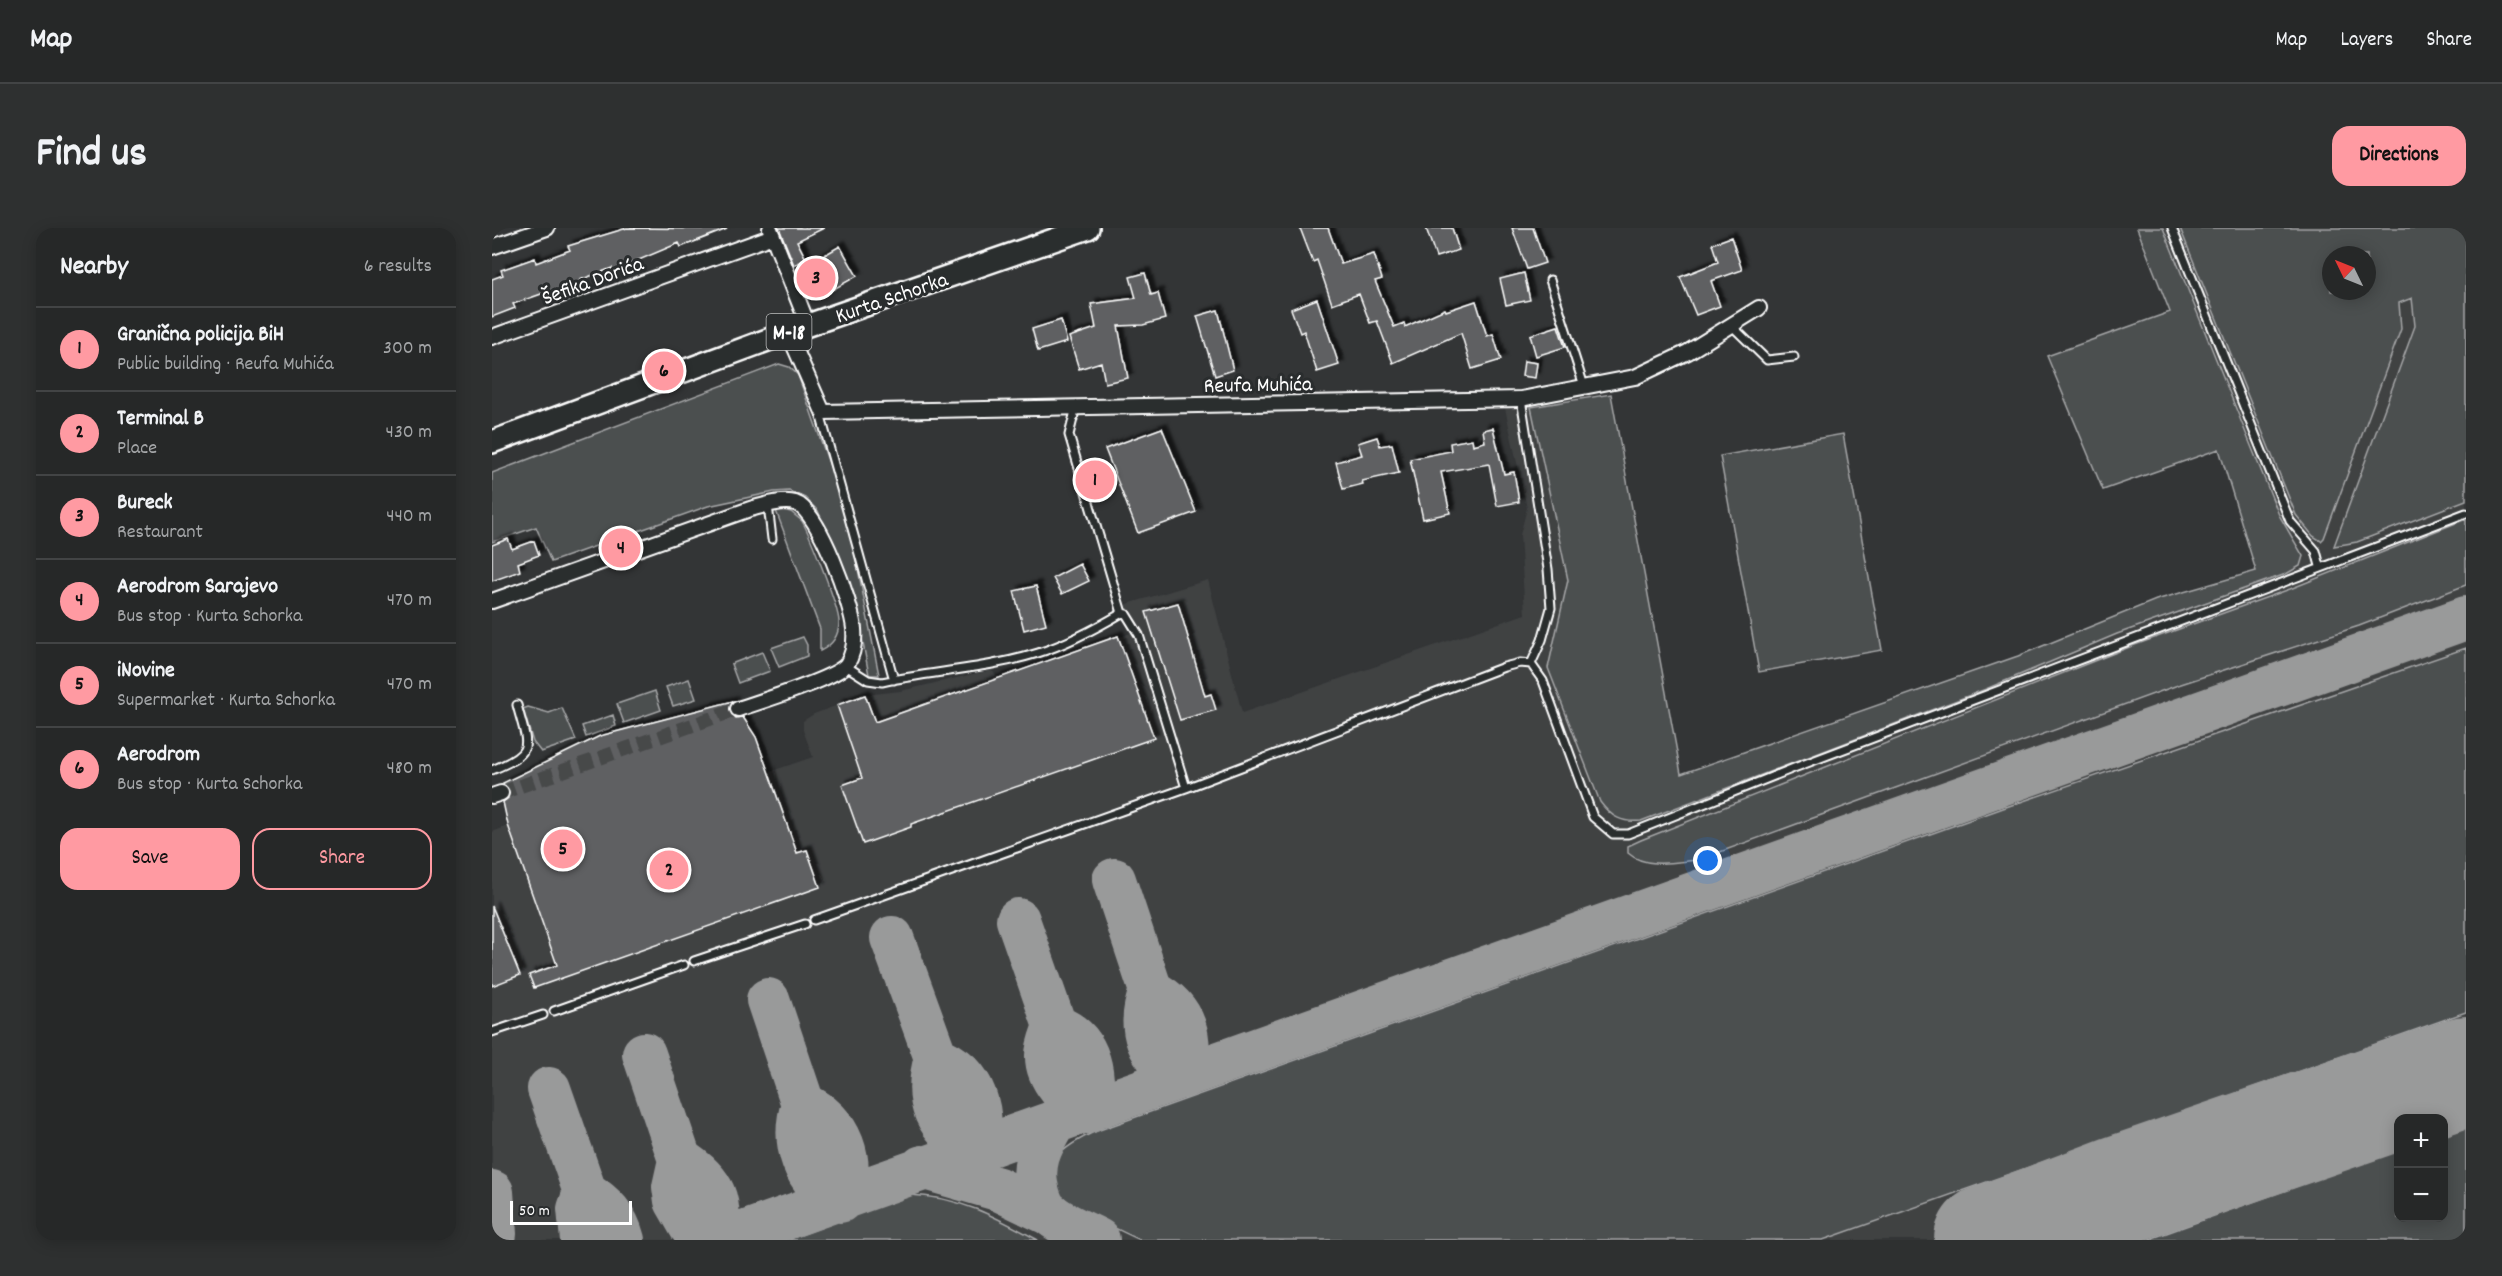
<!DOCTYPE html>
<html lang="en">
<head>
<meta charset="utf-8">
<style>
	:root { --surface:#262828; --page:#2e3030; --text:#f1f3f6; --muted:#a4a6a8; --line:#424445; --accent:#ff9aa2 }
	body { margin:0; font-family:Dekko,sans-serif; background:var(--page); color:var(--text) }
	.controls { position:absolute; right:18px; bottom:18px; display:grid; overflow:hidden; border-radius:12px; box-shadow:0 3px 15px #0003 }
	.controls button { width:54px; height:54px; display:grid; place-items:center; padding:0; border:0; border-bottom:2px solid var(--line); background:var(--surface); color:var(--text); font:30px sans-serif }
	.compass { position:absolute; left:1830px; top:18px; width:54px; height:54px; border-radius:50%; background:var(--surface); box-shadow:0 3px 15px #0003; rotate:313deg }
	.scale { position:absolute; left:18px; bottom:15px; width:122px; box-sizing:border-box; padding-left:6px; border:3px solid #fff; border-top:0; font-size:16px; line-height:21px; white-space:nowrap; color:#fff; -webkit-text-stroke:4px #2a2d2e; paint-order:stroke }
	.you { position:absolute; left:1216px; top:633px; width:21px; height:21px; margin:-15px; border:4px solid #fff; border-radius:50%; background:#1a73e8; box-shadow:0 0 0 9px #1a73e833 }
	.badge { display:grid; place-items:center; width:39px; height:39px; border-radius:50%; background:var(--accent); color:#111; font-size:20px; font-weight:700 }
	.pin { position:absolute; translate:-50% -50%; border:3px solid #fff; box-shadow:0 2px 6px #0006 }
	.list { margin:0; padding:0; list-style:none }
	h2 { display:flex; justify-content:space-between; align-items:center; height:78px; margin:0; padding:0 24px; font-size:26px }
	h2 small { font-size:20px; font-weight:400; color:var(--muted) }
	.list li { display:grid; grid-template-columns:39px 1fr auto; gap:18px; align-items:center; box-sizing:border-box; height:84px; padding:0 24px; border-top:2px solid var(--line) }
	.list b { display:block; font-size:22px; white-space:nowrap }
	.list p { margin:0; font-size:20px; white-space:nowrap; color:var(--muted) }
	.list em { font-size:20px; font-style:normal; color:var(--muted) }
	.actions { display:flex; gap:12px; padding:18px 24px }
	.actions a { flex:1; padding:14px 0; border:2px solid var(--accent); border-radius:18px; text-align:center; font-size:21px; color:var(--accent) }
	.actions .main { background:var(--accent); color:#111 }
	.map { position:relative; flex:none; width:1974px; height:1012px; overflow:hidden; border-radius:18px }
	header { display:flex; align-items:center; gap:36px; box-sizing:border-box; height:84px; padding:0 30px; background:var(--surface); border-bottom:2px solid var(--line) }
	header strong { font-size:28px }
	nav { display:flex; gap:33px; margin-inline-start:auto; font-size:21px }
	.intro { display:flex; align-items:center; justify-content:space-between; box-sizing:border-box; height:144px; padding:0 36px }
	h1 { margin:0; font-size:42px }
	.button { padding:15px 27px; border-radius:18px; background:var(--accent); color:#111; font-size:21px; font-weight:700 }
	main { display:flex; gap:36px; padding:0 36px }
	aside { flex:1; background:var(--surface); border-radius:18px; box-shadow:0 3px 15px #0003 }
	.map>svg:first-child { display:block }
</style>
</head>
<body>
<header>
<strong>Map</strong>
<nav><a>Map</a><a>Layers</a><a>Share</a></nav>
</header>
<div class="intro"><h1>Find us</h1><a class="button">Directions</a></div>
<main>
<aside>
<h2>Nearby<small>6 results</small></h2>
<ul class="list">
<li><span class="badge">1</span><div><b>Granična policija BiH</b><p>Public building · Reufa Muhića</p></div><em>300 m</em></li>
<li><span class="badge">2</span><div><b>Terminal B</b><p>Place</p></div><em>430 m</em></li>
<li><span class="badge">3</span><div><b>Bureck</b><p>Restaurant</p></div><em>440 m</em></li>
<li><span class="badge">4</span><div><b>Aerodrom Sarajevo</b><p>Bus stop · Kurta Schorka</p></div><em>470 m</em></li>
<li><span class="badge">5</span><div><b>iNovine</b><p>Supermarket · Kurta Schorka</p></div><em>470 m</em></li>
<li><span class="badge">6</span><div><b>Aerodrom</b><p>Bus stop · Kurta Schorka</p></div><em>480 m</em></li>
</ul>
<div class="actions"><a class="main">Save</a><a>Share</a></div>
</aside>
<div class="map">
<svg width="1974" height="1012" viewBox="0 0 1974 1012">
	<defs>
		<filter id="shadow"><feDropShadow dx="5" dy="-5" stdDeviation="1.5" flood-color="#0009"/></filter>
	</defs>
	<rect width="100%" height="100%" fill="#333536"/>
	<filter id="ink" filterUnits="userSpaceOnUse"><feTurbulence type="fractalNoise" baseFrequency=".0167" numOctaves="2"/><feDisplacementMap in="SourceGraphic" scale="12" xChannelSelector="R" yChannelSelector="G"/><feConvolveMatrix kernelMatrix="1 2 1 2 8 2 1 2 1" color-interpolation-filters="sRGB"/></filter>
	<g filter="url(#ink)">
		<!-- built -->
		<path fill="#404243" fill-rule="evenodd" d="M1645,0H1974V1012H0V604L264,509L277,544L321,529L311,502V493L322,486L373,467L409,463L499,442L507,450L639,405L632,377L716,352L750,485L1033,386L1028,307L1035,280L1013,180L1039,179L1119,166L1189,546L1526,428L1664,372L1764,343L1727,221L1611,262L1555,128L1678,84ZM1839,27H1875V63H1839ZM1906,890H1952V990H1906Z"/>
		<!-- green -->
		<path fill="#4c4f50" stroke="#a6a7a8" stroke-width="1.5" fill-rule="evenodd" d="M1645,0H1671L1787,287L1811,328L1808,338L1794,346L1625,406L1494,461L1149,593C1130,595 1119,589 1108,574L1056,440L1076,352L1039,179L1119,166L1189,546L1526,428L1664,372L1764,343L1727,221L1611,262L1555,128L1678,84Z
			M1688,0H1971L1974,8V272L1865,314L1842,318L1923,98L1920,70L1907,75L1909,101L1832,310L1829,313L1821,308L1804,287ZM1839,27H1875V63H1839Z
			M287,136L297,139L306,147L348,267L364,331L387,447H377L362,367L326,283L313,270L297,263L282,264L216,278L59,334L44,299L0,314V245Z
			M1351,206L1390,422L1267,444L1228,228Z
			M283,280L299,284L310,293C318,307 347,380 347,394C347,408 341,417 328,423V401Z
			M1974,291V357L1867,398L1686,457L1206,632C1183,634 1154,641 1136,625V618L1149,612L1640,418L1798,361Z
			M311,409L315,417V428L287,439L279,420Z
			M1974,420V784L1331,1012H648C597,987 501,952 602,904L1514,579Z
			M270,424L278,443L246,455L239,436Z
			M197,451L204,471L181,478L174,459Z
			M163,463L169,482L132,495L125,476Z
			M36,479L57,485L70,480L84,512L49,524L41,514L31,481Z
			M121,487L124,498L94,509L90,498Z
			M1974,897V1012H1655L1906,922V990H1952V905Z
			M417,967C466,968 504,989 546,1012H295Z"/>
		<g fill="none" stroke-linecap="round" stroke-linejoin="round">
			<!-- taxiway -->
			<path stroke="#999a9a" stroke-width="44" d="M622,652L659,763
				M526,692L563,798
				M400,710L444,830
				M659,763C694,781 702,812 691,849C655,829 644,801 659,763Z
				M276,772L311,876
				M563,798C600,812 605,850 596,884C577,874 554,850 555,827C555,818 560,807 563,798Z
				M152,826L188,932L182,959L184,973L199,999L217,1012
				M444,830C483,843 494,886 484,922C444,901 431,874 444,830Z
				M57,861L93,964
				M311,876C349,893 365,935 348,973C311,953 299,915 311,876Z
				M562,895C548,918 538,938 546,965C548,972 551,981 557,985C570,997 591,1004 606,1012
				M188,932C223,954 230,973 224,1012
				M430,939L506,961L556,985
				M0,964L3,1006
				M90,1012L87,981L93,964C112,976 125,989 131,1012
				M232,1012L1974,390"/>
			<!-- runway -->
			<path stroke="#999a9a" stroke-width="110" d="M1497,1012L1629,962L1974,843"/>
		</g>
		<!-- building -->
		<path fill="#5f6162" stroke="#fff" stroke-width="1.5" filter="url(#shadow)" d="M135,0L235,1L189,19L187,15L121,43L120,40L88,52L90,56L57,68L55,64L21,76L23,80L0,89V51L11,47L9,42L43,30L44,35L78,22L76,18Z
			M287,0H332L305,13L314,31L302,37Z
			M808,0H836L849,36L882,26L890,51L883,53L902,99L912,95L913,99L953,81L954,83L984,73L995,108L1001,106L1009,132L980,141L969,105L901,135L885,93L878,95L867,66L840,76L825,32L821,34Z
			M934,0H960L967,22L944,29Z
			M1020,0H1041L1053,35L1035,41Z
			M1239,9L1250,42L1219,53L1228,78L1204,87L1188,49L1226,34L1220,16Z
			M348,18L365,48L324,71L307,42Z
			M653,45L659,67L666,65L673,91L651,97L626,98L636,150L613,155L609,134L587,141L577,109L604,100L599,76L644,70L638,49Z
			M1032,45L1038,72L1014,77L1008,51Z
			M825,71L847,137L825,144L812,103L808,105L799,81Z
			M726,82L741,142L723,148L705,88Z
			M569,92L575,114L546,123L540,101Z
			M1066,98L1073,119L1044,128L1038,107Z
			M1032,133L1045,135L1043,150L1030,148Z
			M670,200L704,284L646,305L613,221Z
			M1001,200L1012,246L1022,244L1027,274L1005,278L997,236L949,244L958,285L931,291L918,231L959,223L958,215L980,211L981,217L993,214L991,202Z
			M885,209L888,218L900,216L907,245L870,253L871,256L851,261L844,234L870,227L866,215Z
			M16,311L20,321L42,313L47,327L26,335L28,343L0,353V317Z
			M588,336L597,353L570,366L561,350Z
			M544,358L554,396L532,402L522,363Z
			M686,375L713,468L719,466L724,482L688,492L654,384Z
			M626,408L662,510L419,596V599L371,616L350,557L370,550L345,477L373,467L383,494Z
			M241,473L238,484L244,490L251,489L264,509L305,625L315,622L328,659L42,760L37,747L65,737L16,597L11,574L16,570L18,563L11,555L108,508Z
			M0,678L28,747L0,758Z"/>
		<g fill="none" stroke-linecap="round" stroke-linejoin="round">
			<!-- minor-tunnel -->
			<path stroke="#47494a" stroke-width="14" stroke-dasharray="14 7" stroke-linecap="butt" d="M9,565L246,481"/>
			<!-- service casing -->
			<g stroke="#fff" stroke-width="11">
				<path id="service" d="M1680,0L1798,293L1824,323L1828,338
					M1058,52L1092,158
					M1239,97L1275,132L1302,129
					M581,179L582,187L577,207L630,385
					M331,184L329,189L402,452
					M276,277L280,311
					M1039,436L1051,453L1101,589L1121,606H1136L1302,540L1974,285
					M354,438L376,452L390,454C442,443 495,441 546,425C575,416 603,401 630,385L634,386L647,407L694,560L1012,439L1028,435L1039,436L1050,412L1059,380L1056,341L1029,171
					M0,542C44,524 36,519 25,477
					M322,692L694,560
					M202,733L313,696
					M62,783L192,737
					M0,804L51,787"/>
			</g>
			<!-- minor casing -->
			<g stroke="#fff" stroke-width="18">
				<path id="minor" d="M278,1L316,97
					M0,19L55,0
					M296,104L331,184L1029,171L1143,149L1196,124L1267,80
					M0,109L281,8
					M0,373L258,281C271,278 290,271 303,275C327,282 360,377 362,401C363,413 362,425 355,436C345,450 267,474 246,481
					M0,568L9,565"/>
			</g>
			<!-- primary casing -->
			<g stroke="#fff" stroke-width="26">
				<path id="primary" d="M0,214L316,97L596,0"/>
			</g>
			<!-- service -->
			<use href="#service" stroke="#2a2d2e" stroke-width="7"/>
			<!-- minor -->
			<use href="#minor" stroke="#2a2d2e" stroke-width="14"/>
			<!-- primary -->
			<use href="#primary" stroke="#2a2d2e" stroke-width="21"/>
		</g>
	</g>
	<g text-anchor="middle" stroke-width="6" stroke-linejoin="round" paint-order="stroke">
		<!-- shield labels -->
		<rect fill="#2a2d2e" stroke="#bfc0c0" stroke-width="1.5" x="274.5" y="86" width="45" height="36" rx="4.5"/>
		<g font-size="21" font-weight="bold" fill="#fff">
			<text x="297" y="111">M-18</text>
		</g>
		<!-- street labels -->
		<g font-size="22" fill="#fff" stroke="#2a2d2e">
			<text transform="translate(100 51) rotate(-20)" y="8">Šefika Dorića</text>
			<text transform="translate(399 68) rotate(-19)" y="8">Kurta Schorka</text>
			<text transform="translate(766 155) rotate(-1)" y="8">Reufa Muhića</text>
		</g>
	</g>
</svg>
<div class="controls">
<button>+</button>
<button>−</button>
</div>
<svg class="compass" viewBox="-18 -18 36 36"><path d="M0-13l5 13h-10z" fill="#e53935"/><path d="M0 13l5-13h-10z" fill="#a4a6a8"/></svg>
<div class="scale">50 m</div>
<div class="you"></div>
<div class="pin badge" style="left:603px;top:252px">1</div>
<div class="pin badge" style="left:177px;top:642px">2</div>
<div class="pin badge" style="left:324px;top:50px">3</div>
<div class="pin badge" style="left:129px;top:320px">4</div>
<div class="pin badge" style="left:71px;top:621px">5</div>
<div class="pin badge" style="left:172px;top:143px">6</div>
</div>
</main>
</body>
</html>
